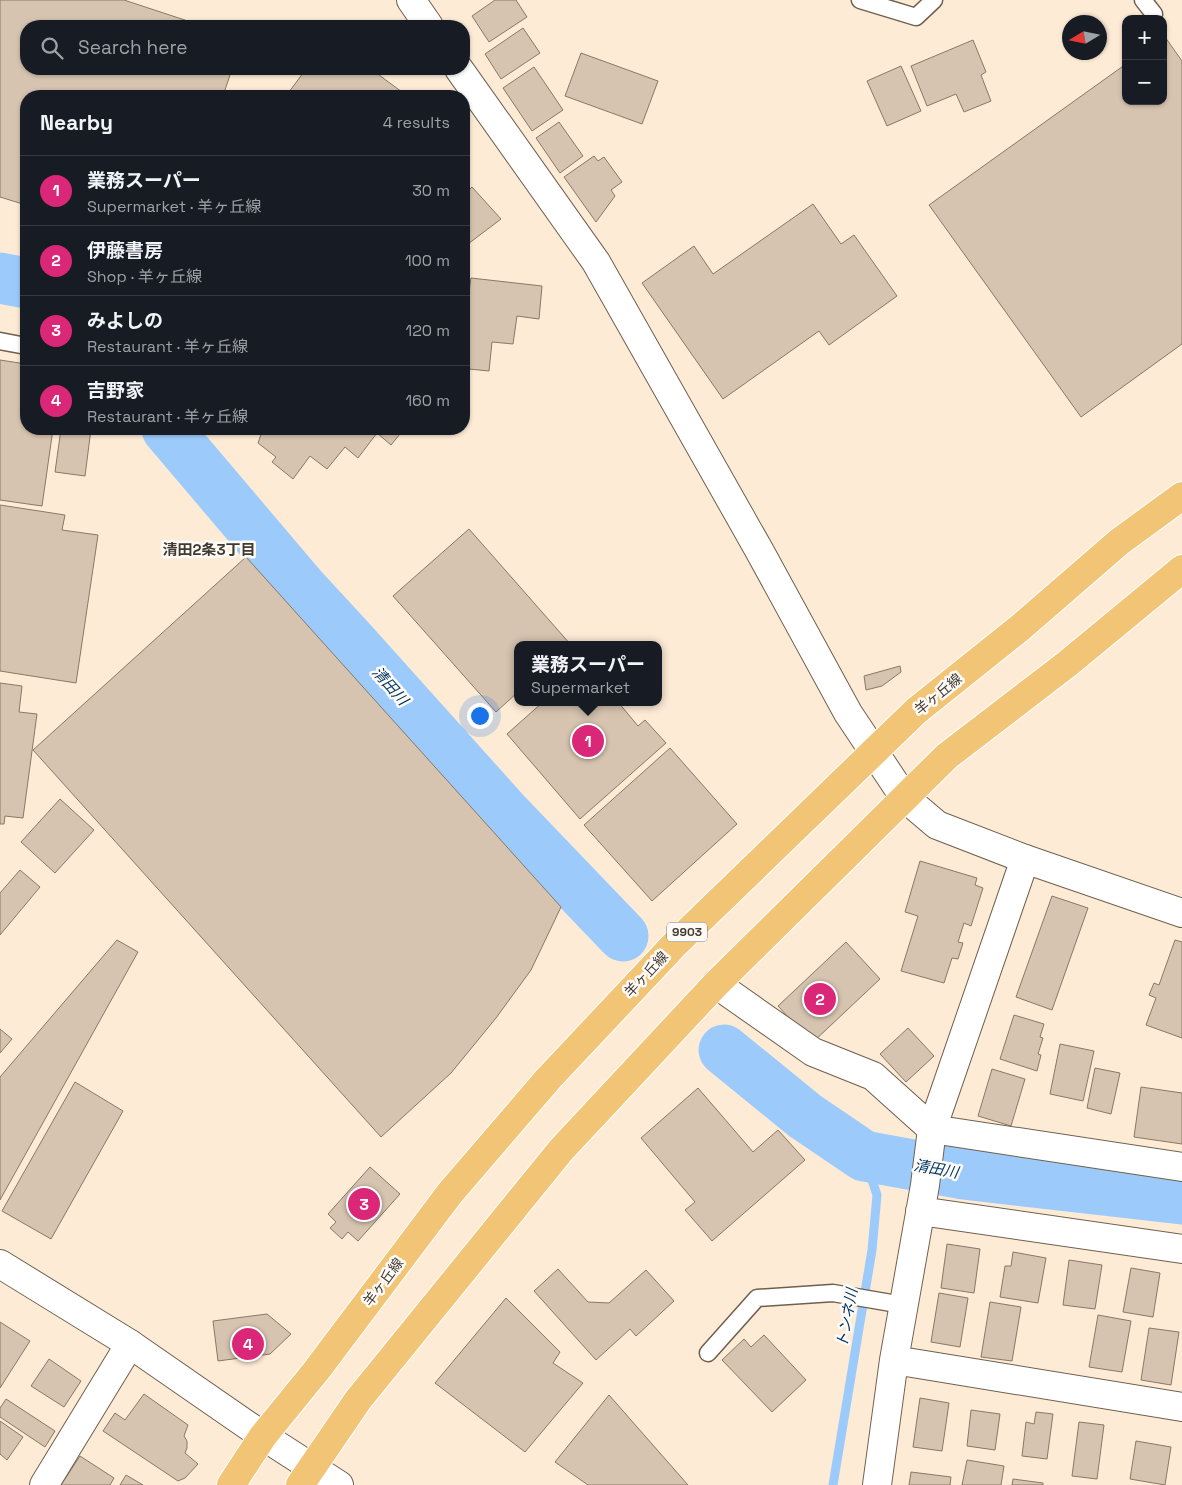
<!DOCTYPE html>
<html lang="en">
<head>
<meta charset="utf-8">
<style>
	:root { --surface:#171b24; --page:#242831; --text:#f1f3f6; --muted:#9ea1a6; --line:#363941; --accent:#db2777 }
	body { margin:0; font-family:"Space Grotesk","Noto Sans JP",sans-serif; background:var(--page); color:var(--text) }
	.controls { position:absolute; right:15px; top:15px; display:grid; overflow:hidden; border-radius:10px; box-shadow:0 1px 4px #0004 }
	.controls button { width:45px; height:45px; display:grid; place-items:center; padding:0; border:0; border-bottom:1px solid var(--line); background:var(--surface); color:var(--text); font:25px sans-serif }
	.compass { position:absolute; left:1062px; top:15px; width:45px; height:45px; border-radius:50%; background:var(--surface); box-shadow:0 1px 4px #0004; rotate:260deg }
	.you { position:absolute; left:479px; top:715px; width:18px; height:18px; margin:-12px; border:4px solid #fff; border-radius:50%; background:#1a73e8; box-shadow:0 0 0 8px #1a73e833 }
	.badge { display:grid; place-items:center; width:32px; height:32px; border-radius:50%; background:var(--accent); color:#fff; font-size:16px; font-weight:700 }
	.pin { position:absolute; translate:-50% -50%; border:2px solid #fff; box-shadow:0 1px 5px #0006 }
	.popup { position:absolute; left:514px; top:641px; width:148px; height:65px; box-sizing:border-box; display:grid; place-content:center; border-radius:10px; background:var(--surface); filter:drop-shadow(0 1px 4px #0005); font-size:16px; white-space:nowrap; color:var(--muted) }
	.popup b { font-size:19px; color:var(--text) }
	.popup::after { content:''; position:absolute; left:50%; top:100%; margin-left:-10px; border:10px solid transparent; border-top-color:var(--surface) }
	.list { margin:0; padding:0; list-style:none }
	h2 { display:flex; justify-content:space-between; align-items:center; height:65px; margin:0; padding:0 20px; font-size:21px }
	h2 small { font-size:16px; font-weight:400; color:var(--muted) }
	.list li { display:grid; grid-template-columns:32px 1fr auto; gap:15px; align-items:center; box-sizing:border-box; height:70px; padding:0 20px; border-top:1px solid var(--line) }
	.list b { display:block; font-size:19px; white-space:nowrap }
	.list p { margin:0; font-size:16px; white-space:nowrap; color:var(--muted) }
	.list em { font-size:16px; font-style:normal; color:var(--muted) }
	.icon { flex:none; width:28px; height:28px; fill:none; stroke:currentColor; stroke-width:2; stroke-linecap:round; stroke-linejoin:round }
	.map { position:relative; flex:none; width:1182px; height:1485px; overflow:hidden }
	.search { position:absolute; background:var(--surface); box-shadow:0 1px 4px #0004; left:20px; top:20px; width:450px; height:55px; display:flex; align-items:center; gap:12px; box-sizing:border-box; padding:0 18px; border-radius:20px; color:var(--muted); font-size:19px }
	.panel { position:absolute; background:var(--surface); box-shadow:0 1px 4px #0004; left:20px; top:90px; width:450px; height:345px; border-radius:20px }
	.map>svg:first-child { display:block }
</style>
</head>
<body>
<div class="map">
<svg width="1182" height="1485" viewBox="0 0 1182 1485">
	<rect width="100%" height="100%" fill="#fdebd6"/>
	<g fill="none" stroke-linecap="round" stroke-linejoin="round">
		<!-- stream -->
		<path stroke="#9ccbfb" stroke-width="9" d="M833,1485L872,1250L877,1195L864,1156"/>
		<!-- river -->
		<path stroke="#9ccbfb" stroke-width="51" d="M0,278L26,283
			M167,429L301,587L349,639L507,815L623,936
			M724,1050L805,1116L864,1156L963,1174L1182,1199"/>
	</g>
	<!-- building -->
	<path fill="#d6c4b0" stroke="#887865" d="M0,0H124L203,26H26V69H232L223,96H26V205L0,197Z
		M495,0H516L527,17L489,42L472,16Z
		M523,28L540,53L501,79L485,54Z
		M1165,37L1182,61V344L1081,417L929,205L1126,64V101H1163V38Z
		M973,40L986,72L981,75L991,101L964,112L956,94L927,106L911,66Z
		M581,53L658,81L642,124L565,96Z
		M901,66L921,111L887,126L867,81Z
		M534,67L563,110L532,131L503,88Z
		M306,69H371L402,92L399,96H286Z
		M559,122L583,156L560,173L536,138Z
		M594,156L598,161L604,157L622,182L611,190L615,196L596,222L564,177Z
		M472,187L501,219L464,247V194Z
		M813,204L841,244L854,235L897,296L829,345L819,331L723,399L642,283L694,246L713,274Z
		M471,278L542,286L539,319L517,316L513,344L492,342L489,371L469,369L465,396L464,395V327Z
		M0,360L26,364V429H53L42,506L0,500Z
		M61,429H91L85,476L55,472Z
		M263,429H404L391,445L377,433L358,458L345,447L327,469L310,456L293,479L272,462L276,457L258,443Z
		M0,505L65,515L62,530L98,535L76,683L0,671Z
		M469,529L571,645H518V692L496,712L393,596Z
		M246,557L561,907L531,970L496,1018L451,1073L381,1137L33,750Z
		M900,666L901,672L882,686L866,690L864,676Z
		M0,683L22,686L19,712L37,714L23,818L5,816L4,824H0Z
		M543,702H618L638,726L645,720L666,743L580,819L507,734Z
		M670,748L737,824L652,901L584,825Z
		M60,799L94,830L55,873L21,842Z
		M920,861L977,878L975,885L983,888L971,926L964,923L958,942L963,943L958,959L952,958L944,983L901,971L918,916L905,912Z
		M20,870L40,887L0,935V893Z
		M1052,896L1088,908L1052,1010L1016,997Z
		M117,940L138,952L0,1200V1077Z
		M1175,940L1182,942V1038L1146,1025L1156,998L1149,995L1154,983L1159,985Z
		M846,942L880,979L812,1043L778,1006Z
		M1014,1015L1044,1024L1040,1037L1043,1038L1038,1054L1041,1055L1037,1071L1000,1059Z
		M908,1028L934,1056L906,1082L880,1054Z
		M0,1029L12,1039L0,1053Z
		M1060,1044L1094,1051L1083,1101L1050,1094Z
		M1095,1068L1120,1073L1111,1114L1087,1108Z
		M992,1069L1025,1079L1011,1126L978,1116Z
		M75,1082L123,1111L51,1239L2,1211Z
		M1141,1087L1182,1093V1144L1134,1137Z
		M698,1088L753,1152L778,1130L805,1160L712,1241L685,1210L695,1202L641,1138Z
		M370,1167L400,1194L358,1241L348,1232L342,1239L330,1228L336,1222L328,1214Z
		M947,1244L980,1249L974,1293L941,1288Z
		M1013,1252L1046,1258L1038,1303L1000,1297L1005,1266H1011Z
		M1069,1260L1102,1265L1095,1309L1063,1305Z
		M1131,1268L1160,1273L1153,1317L1123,1312Z
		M558,1269L588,1302L609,1303L646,1270L674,1301L636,1336L630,1329L596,1360L534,1291Z
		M939,1293L968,1298L960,1347L931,1342Z
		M506,1298L560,1352L553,1363L583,1383L525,1452L435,1383Z
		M990,1302L1021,1307L1012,1361L981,1357Z
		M267,1314L291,1334L270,1354L218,1361L213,1321Z
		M1098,1315L1131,1321L1122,1372L1089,1367Z
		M0,1322L30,1341L0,1388Z
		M1149,1328L1179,1332L1171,1385L1141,1380Z
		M764,1335L806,1380L772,1412L722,1360L744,1339L751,1347Z
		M49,1359L81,1381L64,1407L31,1386Z
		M144,1394L188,1425L184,1436L187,1441V1448L185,1453L198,1464L185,1478L178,1481L103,1431L115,1413L125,1420Z
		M609,1395L688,1485H588L555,1462Z
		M920,1398L949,1403L942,1451L913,1447Z
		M6,1399L55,1431L45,1447L0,1417V1408Z
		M971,1410L1000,1414L995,1450L967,1446Z
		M1036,1412L1053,1414L1047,1459L1022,1456L1026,1422L1034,1424Z
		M0,1421L23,1437L7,1460L0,1454Z
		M1079,1422L1104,1425L1097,1479L1072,1476Z
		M1136,1441L1171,1447L1165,1485L1130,1479Z
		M80,1456L114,1478L110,1485H61Z
		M967,1460L1004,1466L1001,1485H962Z
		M911,1472L951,1477L950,1485H909Z
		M126,1475L143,1485H120Z
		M1013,1479L1043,1483V1485H1012Z"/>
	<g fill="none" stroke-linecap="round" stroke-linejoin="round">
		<!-- service casing -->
		<g stroke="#6f604e" stroke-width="19">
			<path id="service" d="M860,0L916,17L934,0
				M1143,0L1154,14
				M0,341L26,346
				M708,1353L757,1298L833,1293L903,1305"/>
		</g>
		<!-- minor casing -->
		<g stroke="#6f604e" stroke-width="30">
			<path id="minor" d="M716,984L813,1052L873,1076L932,1129L1182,1167
				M920,1211L1182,1249
				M894,1360L1182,1407
				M44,1485L130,1344
				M877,1485L894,1360L925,1185L932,1129L1025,859"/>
		</g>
		<!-- tertiary casing -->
		<g stroke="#6f604e" stroke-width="30">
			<path id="tertiary" d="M411,0L429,26
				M459,69L596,262L759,550L848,713L904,797L937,825L1025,859L1182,913
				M0,1264L130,1344L263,1436L339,1485"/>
		</g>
		<!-- primary casing -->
		<g stroke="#fff" stroke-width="30">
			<path id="primary" d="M231,1485L263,1436L316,1371L450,1193L548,1079L675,944L916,711L1021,627L1119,542L1182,496
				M300,1485L358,1400L561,1150L716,984L947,756L1067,664L1182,569"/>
		</g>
		<!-- service -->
		<use href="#service" stroke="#fff" stroke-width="16"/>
		<!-- minor -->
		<use href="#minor" stroke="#fff" stroke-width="28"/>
		<!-- tertiary -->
		<use href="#tertiary" stroke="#fff" stroke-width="28"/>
		<!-- primary -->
		<use href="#primary" stroke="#f1c476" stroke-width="28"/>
	</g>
	<g text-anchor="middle" stroke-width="5" stroke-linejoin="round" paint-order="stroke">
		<!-- shield labels -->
		<rect fill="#fefaf6" stroke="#7a746d" stroke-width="1" x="667" y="922.5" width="40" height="19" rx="4"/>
		<g font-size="12" font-weight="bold" fill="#413a32">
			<text x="687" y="936">9903</text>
		</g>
		<!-- street labels -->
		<g font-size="14" fill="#413a32" stroke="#fefaf6">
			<text transform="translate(938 694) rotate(-39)" y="5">羊ヶ丘線</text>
			<text transform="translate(646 974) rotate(-47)" y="5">羊ヶ丘線</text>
			<text transform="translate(383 1282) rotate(-53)" y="5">羊ヶ丘線</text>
		</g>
		<!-- neighbourhood labels -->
		<g font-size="15" font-weight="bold" fill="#413a32" stroke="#fefaf6">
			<text x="209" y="555">清田2条3丁目</text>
		</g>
		<!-- water labels -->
		<g font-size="15" font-style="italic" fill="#023863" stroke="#fefaf6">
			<text transform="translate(390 686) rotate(48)" y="5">清田川</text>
			<text transform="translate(936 1169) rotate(10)" y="5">清田川</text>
			<text transform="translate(847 1318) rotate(-80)" y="5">トンネ川</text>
		</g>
	</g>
</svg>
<div class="controls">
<button>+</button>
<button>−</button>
</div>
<svg class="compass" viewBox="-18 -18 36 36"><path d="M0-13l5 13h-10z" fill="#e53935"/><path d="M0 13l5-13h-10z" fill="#9ea1a6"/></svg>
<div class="you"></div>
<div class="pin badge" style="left:588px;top:741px">1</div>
<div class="popup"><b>業務スーパー</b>Supermarket</div>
<div class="pin badge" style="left:820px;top:999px">2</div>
<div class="pin badge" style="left:364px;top:1204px">3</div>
<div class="pin badge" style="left:248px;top:1344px">4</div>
<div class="search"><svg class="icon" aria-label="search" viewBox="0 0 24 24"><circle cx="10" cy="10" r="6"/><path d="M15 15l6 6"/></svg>Search here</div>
<section class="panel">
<h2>Nearby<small>4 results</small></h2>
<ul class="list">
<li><span class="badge">1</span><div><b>業務スーパー</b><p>Supermarket · 羊ヶ丘線</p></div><em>30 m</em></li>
<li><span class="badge">2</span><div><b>伊藤書房</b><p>Shop · 羊ヶ丘線</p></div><em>100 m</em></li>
<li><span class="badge">3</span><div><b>みよしの</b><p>Restaurant · 羊ヶ丘線</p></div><em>120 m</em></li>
<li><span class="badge">4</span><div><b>吉野家</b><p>Restaurant · 羊ヶ丘線</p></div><em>160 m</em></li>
</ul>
</section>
</div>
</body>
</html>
